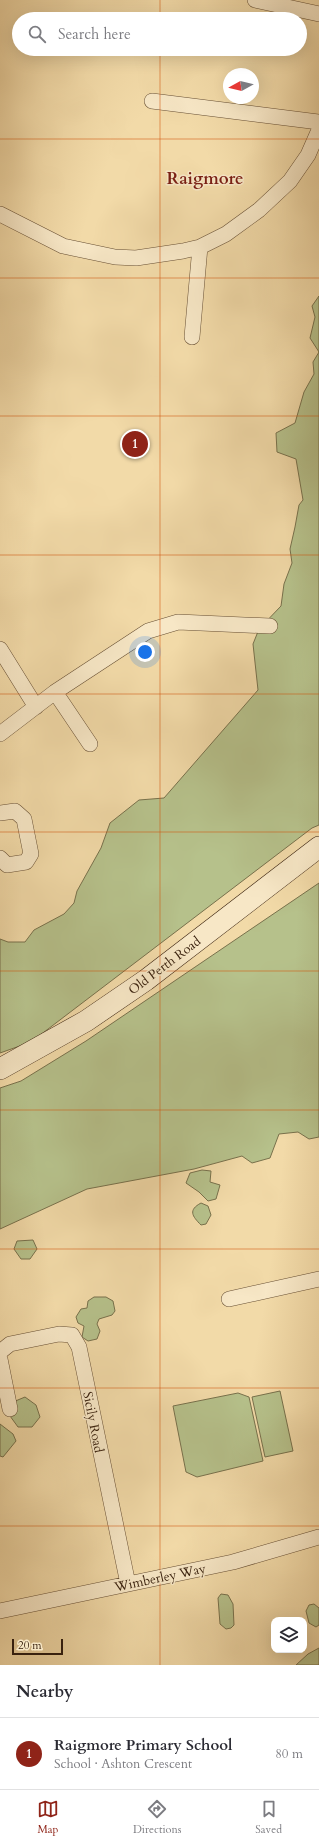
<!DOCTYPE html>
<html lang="en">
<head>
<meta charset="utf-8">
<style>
	:root { --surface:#fff; --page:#f7f7f7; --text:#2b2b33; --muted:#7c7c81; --line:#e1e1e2; --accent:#8f2418 }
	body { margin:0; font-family:Cardo,serif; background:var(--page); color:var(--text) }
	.controls { position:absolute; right:12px; bottom:12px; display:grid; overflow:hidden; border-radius:8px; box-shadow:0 4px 16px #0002 }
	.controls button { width:36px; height:36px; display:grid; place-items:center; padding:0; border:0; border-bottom:1px solid var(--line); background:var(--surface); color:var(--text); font:20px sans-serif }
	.compass { position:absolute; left:223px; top:68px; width:36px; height:36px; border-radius:50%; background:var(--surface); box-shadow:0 4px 16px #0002; rotate:262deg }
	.scale { position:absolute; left:12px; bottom:10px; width:51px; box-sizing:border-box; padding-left:4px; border:2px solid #39210e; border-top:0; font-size:11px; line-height:14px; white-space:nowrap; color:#39210e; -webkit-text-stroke:3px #f7e7c6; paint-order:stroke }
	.you { position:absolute; left:145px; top:652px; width:14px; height:14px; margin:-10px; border:3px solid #fff; border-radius:50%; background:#1a73e8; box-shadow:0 0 0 6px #1a73e833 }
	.badge { display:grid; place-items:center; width:26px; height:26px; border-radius:50%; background:var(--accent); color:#fff; font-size:13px; font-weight:700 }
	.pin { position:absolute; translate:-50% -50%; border:2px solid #fff; box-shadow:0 1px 4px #0006 }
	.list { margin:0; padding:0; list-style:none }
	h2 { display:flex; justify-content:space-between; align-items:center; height:52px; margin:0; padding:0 16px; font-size:17px }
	h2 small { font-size:13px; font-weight:400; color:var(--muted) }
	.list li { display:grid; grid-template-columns:26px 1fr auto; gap:12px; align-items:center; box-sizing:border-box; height:72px; padding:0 16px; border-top:1px solid var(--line) }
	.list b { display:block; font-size:15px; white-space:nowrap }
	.list p { margin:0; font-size:13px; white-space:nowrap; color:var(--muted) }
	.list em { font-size:13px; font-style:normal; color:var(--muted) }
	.icon { flex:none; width:22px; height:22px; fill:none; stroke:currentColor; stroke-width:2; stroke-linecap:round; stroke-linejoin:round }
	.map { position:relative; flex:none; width:319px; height:1665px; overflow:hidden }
	.search { position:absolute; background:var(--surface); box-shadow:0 4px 16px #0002; left:12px; right:12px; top:12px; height:44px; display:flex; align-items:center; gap:10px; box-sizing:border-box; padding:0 14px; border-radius:22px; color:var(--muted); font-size:15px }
	.sheet { height:124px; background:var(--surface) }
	nav { display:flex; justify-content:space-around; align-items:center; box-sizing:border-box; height:56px; border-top:1px solid var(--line); background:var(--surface); font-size:11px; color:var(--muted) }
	nav a { display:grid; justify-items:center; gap:2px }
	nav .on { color:var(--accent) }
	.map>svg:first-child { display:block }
</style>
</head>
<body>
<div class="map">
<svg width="319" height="1665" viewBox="0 0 319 1665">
	<rect width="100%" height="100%" fill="#f2daa8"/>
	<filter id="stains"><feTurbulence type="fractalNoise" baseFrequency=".005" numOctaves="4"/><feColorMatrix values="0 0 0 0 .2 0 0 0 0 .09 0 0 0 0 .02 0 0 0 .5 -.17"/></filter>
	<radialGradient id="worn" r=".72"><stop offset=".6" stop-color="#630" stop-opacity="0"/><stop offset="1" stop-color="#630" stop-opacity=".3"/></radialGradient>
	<!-- green -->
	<path fill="#b6c18b" stroke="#78714c" d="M319,296V352L310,338L315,317L312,306Z
		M319,352V825L312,828L31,1042L0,1053V939L8,942H25L34,930L64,914L74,903L77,891L101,848L110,823L139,800L164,798L258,690L253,644L259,629L281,606L284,584L292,563L290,549L295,527L299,505L303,500L296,459L277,452L276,433L295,423L304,392L314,374L313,362Z
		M319,883V1137L309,1139L298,1132L279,1134L270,1158L252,1163L242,1156L194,1169L87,1189L0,1229V1088L21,1081L86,1041Z
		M202,1170L211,1171L210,1182L220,1185L216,1199L208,1201L199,1192L186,1183L190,1173Z
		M201,1203L208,1206L211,1215L206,1224L201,1225C192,1216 188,1210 201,1203Z
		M33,1240L37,1249L30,1259H21L14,1249L17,1241Z
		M94,1297H106L113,1301L115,1311L112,1315L99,1319L97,1324L100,1331L97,1339L88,1341L82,1337L84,1326L78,1323L76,1317L81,1309L87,1308L88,1301Z
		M280,1391L293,1451L265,1457L252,1397Z
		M238,1393L249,1397L263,1461L197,1477L186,1472L173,1406Z
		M25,1397L36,1405L40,1417L32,1427H18L10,1416L13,1402Z
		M0,1424L13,1434L16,1441L3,1457L0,1456Z
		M221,1594L228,1595L233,1604L234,1625L231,1628L226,1629L220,1624L218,1598Z
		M314,1604L319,1608V1625L316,1627L309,1623L306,1611L309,1605Z
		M319,1648V1665H296L308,1654Z"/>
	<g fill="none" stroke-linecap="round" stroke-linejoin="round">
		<!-- street casing -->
		<g stroke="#674f34" stroke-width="16">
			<path id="street" d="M255,0L319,14
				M152,101L319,122
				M0,214L63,246L115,257L136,258L183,251L200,247L226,234L259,210L290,181L308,155L319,130
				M192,337L200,247
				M0,649L36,707
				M55,692L90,744
				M0,734L55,692L148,631L178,622L270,626
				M0,813L15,811L24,819L31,854L26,862L7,865L0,858
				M229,1299L319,1279
				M0,1352L10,1344L59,1334L72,1335L79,1347L128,1584
				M0,1359L10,1409
				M0,1611L233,1562L319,1537"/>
		</g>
		<!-- secondary casing -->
		<g stroke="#39210e" stroke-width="22">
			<path id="secondary" d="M0,1069L86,1021L146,980L319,847"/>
		</g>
		<!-- street -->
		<use href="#street" stroke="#f7e7c6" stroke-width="15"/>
		<!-- secondary -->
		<use href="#secondary" stroke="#f7e7c6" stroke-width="21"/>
	</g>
	<!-- grid -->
	<path fill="none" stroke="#d6530c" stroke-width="1" stroke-opacity="0.55" d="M160,0V19M160,49V1665M0,139H319M0,278H319M0,416H319M0,555H319M0,694H319M0,832H319M0,971H319M0,1110H319M0,1249H319M0,1388H319M0,1526H319"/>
	<g text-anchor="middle" stroke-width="3" stroke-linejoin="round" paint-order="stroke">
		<!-- street labels -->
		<g font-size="13" fill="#39210e" stroke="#f7e7c6">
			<text transform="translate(164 965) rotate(-37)" y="5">Old Perth Road</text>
			<text transform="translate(94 1422) rotate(79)" y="5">Sicily Road</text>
			<text transform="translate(160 1577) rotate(-12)" y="5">Wimberley Way</text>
		</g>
		<!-- district labels -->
		<g font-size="17" font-weight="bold" fill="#7a1f14" stroke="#f7e7c6">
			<text x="205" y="184">Raigmore</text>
		</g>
	</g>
	<rect width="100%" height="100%" filter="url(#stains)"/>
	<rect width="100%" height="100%" fill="url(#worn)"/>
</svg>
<div class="controls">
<button><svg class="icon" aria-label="layers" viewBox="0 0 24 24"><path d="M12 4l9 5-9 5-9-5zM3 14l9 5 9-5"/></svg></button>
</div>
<svg class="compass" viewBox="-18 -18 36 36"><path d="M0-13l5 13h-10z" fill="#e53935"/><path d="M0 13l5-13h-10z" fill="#7c7c81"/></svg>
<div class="scale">20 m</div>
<div class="you"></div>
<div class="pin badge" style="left:135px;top:444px">1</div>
<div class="search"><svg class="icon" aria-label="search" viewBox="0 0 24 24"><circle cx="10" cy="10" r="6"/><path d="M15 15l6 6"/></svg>Search here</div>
</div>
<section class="sheet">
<h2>Nearby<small></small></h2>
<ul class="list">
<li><span class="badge">1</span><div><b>Raigmore Primary School</b><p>School · Ashton Crescent</p></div><em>80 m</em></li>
</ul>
</section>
<nav>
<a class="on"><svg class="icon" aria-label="map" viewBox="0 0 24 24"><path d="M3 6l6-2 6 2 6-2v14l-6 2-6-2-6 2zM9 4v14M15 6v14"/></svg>Map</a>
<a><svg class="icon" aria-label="directions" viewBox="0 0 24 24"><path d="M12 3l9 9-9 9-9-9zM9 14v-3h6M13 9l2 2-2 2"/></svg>Directions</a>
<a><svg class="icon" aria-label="saved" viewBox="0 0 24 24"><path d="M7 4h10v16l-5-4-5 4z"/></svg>Saved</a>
</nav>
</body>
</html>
